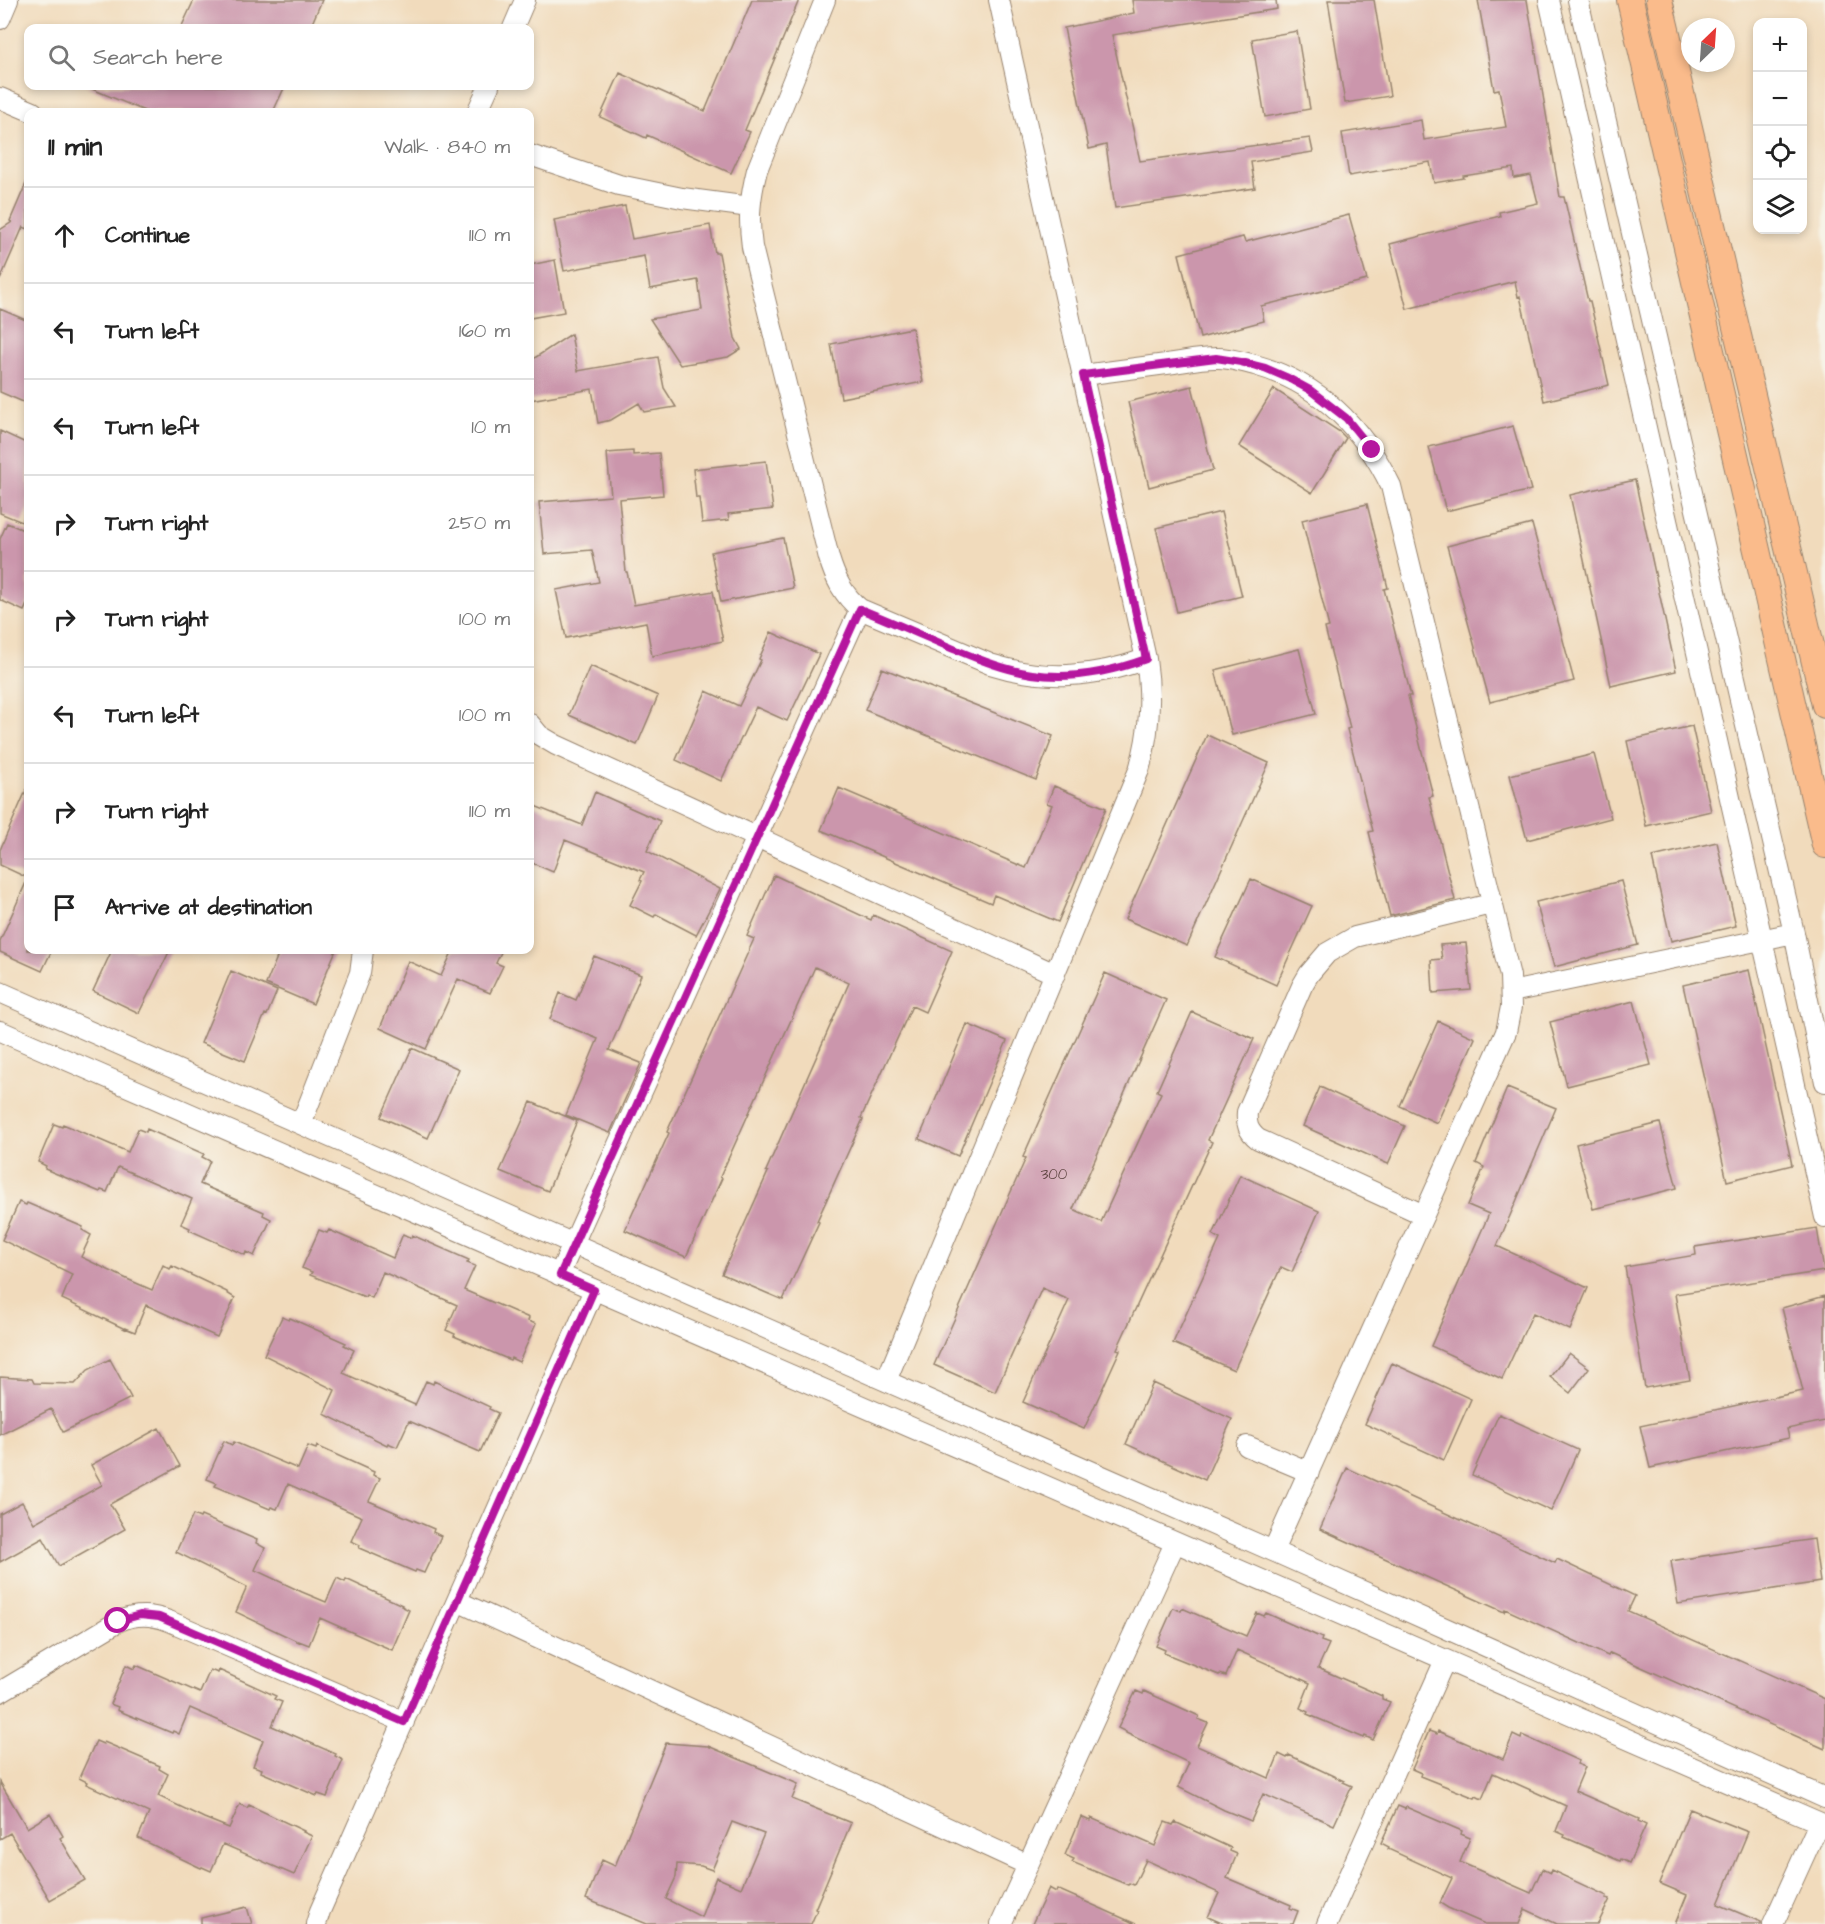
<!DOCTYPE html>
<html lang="en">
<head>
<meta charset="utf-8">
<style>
	:root { --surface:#fff; --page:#f2f2f2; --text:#222; --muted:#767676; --line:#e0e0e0 }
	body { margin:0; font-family:"Architects Daughter",sans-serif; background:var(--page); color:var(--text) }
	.controls { position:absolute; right:18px; top:18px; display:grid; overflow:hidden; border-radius:12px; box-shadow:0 3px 9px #0003 }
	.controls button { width:54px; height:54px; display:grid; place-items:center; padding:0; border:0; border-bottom:2px solid var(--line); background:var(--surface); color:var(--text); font:30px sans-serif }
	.compass { position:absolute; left:1681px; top:18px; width:54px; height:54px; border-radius:50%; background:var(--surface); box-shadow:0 3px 9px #0003; rotate:25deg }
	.stop { position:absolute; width:18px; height:18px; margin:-14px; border:4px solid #b5179e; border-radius:50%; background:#fff }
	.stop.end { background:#b5179e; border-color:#fff; box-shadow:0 2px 6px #0008 }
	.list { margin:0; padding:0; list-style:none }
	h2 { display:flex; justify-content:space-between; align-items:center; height:78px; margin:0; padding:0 24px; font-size:26px }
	h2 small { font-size:20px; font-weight:400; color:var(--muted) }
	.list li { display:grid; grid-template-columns:39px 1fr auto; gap:18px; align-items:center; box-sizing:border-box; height:96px; padding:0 24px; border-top:2px solid var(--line) }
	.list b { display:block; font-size:22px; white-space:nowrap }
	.list em { font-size:20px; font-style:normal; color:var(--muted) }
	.icon { flex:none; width:33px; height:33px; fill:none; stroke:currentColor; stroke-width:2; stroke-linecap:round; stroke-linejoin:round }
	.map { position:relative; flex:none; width:1825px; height:1924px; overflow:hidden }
	.search { position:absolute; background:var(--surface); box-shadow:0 3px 9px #0003; left:24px; top:24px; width:510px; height:66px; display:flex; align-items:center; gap:15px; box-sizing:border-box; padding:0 21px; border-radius:12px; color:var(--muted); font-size:22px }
	.panel { position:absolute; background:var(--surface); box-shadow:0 3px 9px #0003; left:24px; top:108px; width:510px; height:846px; border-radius:12px }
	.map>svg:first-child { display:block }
</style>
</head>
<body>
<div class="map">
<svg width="1825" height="1924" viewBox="0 0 1825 1924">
	<rect width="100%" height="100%" fill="#f7f3e8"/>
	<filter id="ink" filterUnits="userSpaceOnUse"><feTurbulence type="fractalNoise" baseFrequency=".0167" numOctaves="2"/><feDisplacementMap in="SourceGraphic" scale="12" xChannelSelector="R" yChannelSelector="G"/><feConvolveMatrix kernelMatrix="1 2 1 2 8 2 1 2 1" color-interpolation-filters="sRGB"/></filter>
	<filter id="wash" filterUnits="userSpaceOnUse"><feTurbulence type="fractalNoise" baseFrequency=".008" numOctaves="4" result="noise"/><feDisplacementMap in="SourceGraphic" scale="24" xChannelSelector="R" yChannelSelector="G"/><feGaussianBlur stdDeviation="1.35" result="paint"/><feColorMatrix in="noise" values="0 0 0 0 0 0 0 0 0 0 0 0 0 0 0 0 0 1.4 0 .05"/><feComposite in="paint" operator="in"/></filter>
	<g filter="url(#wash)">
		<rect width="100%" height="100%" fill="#f1dbbc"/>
		<g id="blocks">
			<!-- building -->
			<path fill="#cb96ac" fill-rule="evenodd" d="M194,0H322L310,28H181Z
				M752,0H799L745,130L750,132L731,173L647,135L646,138L600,117L620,73L705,111Z
				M1132,0H1276L1277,9L1112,35L1140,161L1310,138L1313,152L1251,162L1255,188L1115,208L1106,145L1089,149L1064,28L1134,13Z
				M1328,0H1374L1390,96L1345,103Z
				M1478,0H1527L1560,197H1564L1588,301H1590L1609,385L1544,401L1520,296L1518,297L1515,281L1407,309L1390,244L1500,216L1499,212L1538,203L1531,175L1514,178L1513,168L1463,176L1464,178L1434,183L1430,162L1349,176L1342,133L1421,120L1424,140L1506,127L1499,89L1494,90Z
				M1297,31L1310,109L1265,117L1252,39Z
				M85,86H285L273,112H147Z
				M28,179V229L23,227L0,280V230L12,222L10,221Z
				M625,206L632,239L710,225L715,253H719L735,338L741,349L728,357L680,365L650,319L702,310L698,280L650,289L644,256L564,271L554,220Z
				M1349,215L1367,280L1261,306L1264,321L1200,338L1179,254L1243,237L1245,242Z
				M555,260L564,312L530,318V265Z
				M0,309L28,321V404L0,392Z
				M912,328L923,382L841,398L831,344Z
				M571,334L578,371L658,357L664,388L676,407L644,412L639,403L611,420L598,423L592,389L530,400V361Z
				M1192,386L1213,470L1149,487L1128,402Z
				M1274,389L1340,432L1346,438L1312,493L1239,446Z
				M1513,426L1531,490L1446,511L1429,447Z
				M0,431L28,444V508L22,522L0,513Z
				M633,451V455L659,453L663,495L619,499L626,572H627L634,605L713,591L723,641L652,656L646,622L566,638L556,590L599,582L592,550L544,554L539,502L611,496L607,453Z
				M766,461L773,509L728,514L729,520L702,523L699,498H696L693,469Z
				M1635,480L1676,671L1611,686L1570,495Z
				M1367,504L1388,588L1384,589L1411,696H1408L1433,796L1429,797L1455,900L1390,916L1369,832L1373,831L1347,729L1350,728L1325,628L1329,627L1302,520Z
				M1221,512L1242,596L1177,612L1156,528Z
				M7,523L28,532V602L24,611L0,600V539Z
				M1532,524L1574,681L1490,702L1447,546Z
				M783,538L793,588L721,602L711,552Z
				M771,632L819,654L787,721L756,707L721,781L676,760L706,691L739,706L761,660L759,659Z
				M1299,649L1316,714L1232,735L1215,670Z
				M590,666L658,696L637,745L569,715Z
				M882,668L1053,736L1036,780L865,710Z
				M1692,726L1711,811L1646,826L1627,741Z
				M1207,735L1269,763L1187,946L1125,919Z
				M1594,754L1611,818L1527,840L1510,775Z
				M28,786V950H52L42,971L0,952V941L28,878L0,865V850Z
				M1054,786L1106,808L1058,922L994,895L991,903L821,830L839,788L1026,868L1052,805L1047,803Z
				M595,792L660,821L647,851L720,889L696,935L656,914L654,917L630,905L642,881L640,880L644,872L565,840L553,872L530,862V804L582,825Z
				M1717,842L1736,926L1671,941L1652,857Z
				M774,875L871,920L873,915L952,951L925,1012L912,1006L861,1118L863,1119L817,1221L819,1222L783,1300L722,1274L768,1172L766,1171L849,983L815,967L720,1177L722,1178L686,1257L625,1230L669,1133L667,1132L754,939L747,936Z
				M1251,879L1312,906L1276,985L1215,957Z
				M1621,881L1638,945L1554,967L1536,902Z
				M1466,943L1471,990L1433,993L1431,960L1442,959L1440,945Z
				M112,950H170L139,1013L93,991Z
				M280,950H336L313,1004L266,984Z
				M453,950H502L496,963L503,966L490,993L458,979L426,1049L380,1028L408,961L441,976Z
				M594,956L641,975L609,1050L641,1063L610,1133L566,1115L598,1039L550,1019L560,993L576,1000Z
				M1749,970L1792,1165L1727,1181L1683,985Z
				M231,971L277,991L267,1015L265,1014L245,1061L201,1043Z
				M1105,973L1166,1000L1073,1209L1101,1222L1161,1093L1157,1091L1192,1012L1254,1039L1208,1140L1212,1142L1117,1349L1120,1350L1084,1429L1023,1402L1069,1300L1042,1288L995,1392L934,1365L1026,1158L1023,1157Z
				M1634,1001L1651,1065L1567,1086L1550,1022Z
				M1438,1021L1475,1038L1437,1123L1400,1106Z
				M967,1024L1007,1041L958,1156L919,1139Z
				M412,1048L459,1069L428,1138L381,1117Z
				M1320,1087L1405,1126L1388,1164L1303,1126Z
				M1507,1088L1556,1108L1497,1246L1588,1288L1570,1330L1533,1313L1502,1379L1431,1346L1489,1214L1468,1205L1484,1167L1476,1163Z
				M531,1102L577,1121L548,1191L500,1171Z
				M1660,1123L1677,1188L1593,1209L1576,1144Z
				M54,1124L62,1127L63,1124L128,1152L138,1129L146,1132L147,1129L204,1154L202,1157L210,1161L200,1184L264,1212L263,1215L271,1219L254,1256L246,1252L245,1255L189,1230L190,1228L181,1224L192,1199L118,1167L107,1192L101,1190L100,1192L45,1169L46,1166L38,1162Z
				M1240,1175L1319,1211L1292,1272L1281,1267L1234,1370L1173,1343L1220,1239L1213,1235Z
				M19,1202L26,1205L27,1203L83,1227L82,1230L91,1235L81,1257L127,1279L152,1290L163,1265L170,1269L172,1266L227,1292V1293L235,1298L217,1337L146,1305L135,1332L125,1328V1329L62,1299L72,1274L2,1240Z
				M1817,1228L1824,1271L1675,1294L1690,1380L1645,1388L1625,1267L1696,1255L1695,1247Z
				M319,1230L327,1233L329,1230L393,1258L403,1234L411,1238L412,1235L469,1260L467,1263L475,1266L464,1290L529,1318L528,1321L536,1324L519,1362L511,1358L510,1360L454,1336L455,1334L446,1330L457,1305L383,1272L372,1298L366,1295L365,1297L310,1275L312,1272L302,1268Z
				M1825,1296V1421L1787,1429L1789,1438L1650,1468L1640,1426L1803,1391L1782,1308Z
				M282,1317L289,1320L290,1318L346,1343L344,1345L354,1350L343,1373L390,1394L415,1405L426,1381L433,1384L434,1381L490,1407L489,1409L498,1413L480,1452L409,1421L397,1447L388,1443L387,1445L324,1414L335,1390L264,1355Z
				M1569,1353L1589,1368L1570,1393L1550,1377Z
				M110,1359L131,1398L63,1432L51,1409L0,1435V1377L32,1379L34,1383L75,1384L88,1370Z
				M1392,1363L1471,1399L1444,1460L1365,1424Z
				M1153,1383L1232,1419L1205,1480L1126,1444Z
				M1499,1414L1578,1450L1551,1511L1472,1475Z
				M159,1428L180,1466L110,1504L125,1529L59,1566L43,1538L0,1562V1514L22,1502L34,1523L102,1485L91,1465Z
				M224,1441L232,1445L234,1442L298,1469L308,1446L316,1449L317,1446L374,1472L373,1475L380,1478L369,1501L434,1529L433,1532L441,1536L424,1573L416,1570L415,1572L359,1548L360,1545L351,1541L362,1517L288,1484L277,1509L271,1507L270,1509L215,1486L217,1483L207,1479Z
				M1347,1468L1555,1563L1557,1559L1635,1596L1628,1611L1825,1699V1749L1610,1653L1608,1656L1505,1609L1504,1612L1320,1529Z
				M193,1515L200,1518L201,1516L257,1540L256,1543L265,1548L255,1570L302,1592L326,1602L337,1578L345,1582L346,1579L402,1605L401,1606L409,1610L392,1650L320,1618L309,1645L299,1641V1642L236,1612L247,1587L176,1552Z
				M1814,1539L1820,1582L1678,1604L1671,1561Z
				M1173,1608L1181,1611L1182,1608L1246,1636L1257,1613L1264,1616L1266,1613L1322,1638L1321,1641L1329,1644L1318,1668L1382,1696V1699L1390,1702L1373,1740L1365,1736L1364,1738L1307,1714L1308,1712L1300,1708L1310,1683L1237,1650L1226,1676L1220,1674L1219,1675L1164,1653L1165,1650L1156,1646Z
				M126,1665L134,1669L136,1665L200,1693L210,1670L218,1673L219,1670L276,1696L274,1699L282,1702L272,1726L336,1754L335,1756L343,1760L327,1797L318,1794L317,1796L261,1772L262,1769L253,1766L263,1740L190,1708L179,1734L173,1731L172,1733L117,1710L118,1707L110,1704Z
				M1136,1691L1143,1694L1144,1691L1199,1716L1198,1719L1208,1723L1197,1746L1269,1778L1279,1754L1287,1758L1289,1755L1344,1781L1343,1782L1352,1786L1334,1825L1263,1794L1251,1821L1224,1810L1178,1787L1189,1763L1126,1733V1732L1118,1728Z
				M1429,1731L1437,1734L1438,1731L1503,1759L1513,1735L1521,1739L1522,1735L1579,1761L1577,1764L1585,1767L1575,1791L1639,1819L1638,1821L1646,1825L1629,1863L1621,1859L1620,1861L1564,1837L1565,1835L1556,1831L1566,1806L1493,1773L1482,1799L1476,1796L1475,1798L1420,1776L1421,1773L1412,1769Z
				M96,1741L103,1744L104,1742L160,1766L159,1769L168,1774L158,1796L204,1818L229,1828L240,1804L247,1808L249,1805L304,1831L303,1832L312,1836L294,1875L223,1844L211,1871L202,1867L201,1868L138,1838L149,1813L86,1784L87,1782L79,1778Z
				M666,1743L708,1746L798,1784L792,1799L851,1823L815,1909L817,1910L811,1924H647L586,1899L602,1860L615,1866ZM732,1822L764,1834L741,1888L716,1877L701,1917L666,1899L676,1877L677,1864L701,1866L712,1870Z
				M0,1782L27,1828L50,1814L63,1836L60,1838L85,1880L50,1900L10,1833L0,1839Z
				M1398,1806L1405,1809L1406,1807L1462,1831L1461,1834L1470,1838L1460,1862L1531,1893L1542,1869L1550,1873L1551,1870L1607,1896L1606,1898L1610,1899L1598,1924H1557L1525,1909L1519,1924H1485L1448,1908L1440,1903L1452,1878L1388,1849L1389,1847L1381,1843Z
				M1690,1809L1748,1832L1718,1904L1761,1922V1924H1675L1687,1895L1659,1883Z
				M1081,1817L1090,1821L1091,1818L1155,1846L1165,1822L1173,1825L1175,1822L1231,1848L1230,1851L1237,1854L1227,1878L1291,1905L1290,1908L1298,1911L1293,1924H1224L1208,1917L1219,1893L1146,1860L1134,1885L1129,1883L1128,1885L1072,1862L1074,1859L1065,1855Z
				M1049,1888L1056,1892L1057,1889L1136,1924H1032Z
				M247,1907L252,1924H201V1918Z"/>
		</g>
	</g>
	<g filter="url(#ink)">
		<use href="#blocks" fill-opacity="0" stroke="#96826d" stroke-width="1.5"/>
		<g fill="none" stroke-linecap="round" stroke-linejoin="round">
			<!-- minor casing -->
			<g stroke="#96826d" stroke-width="22">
				<path id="minor" d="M825,0L757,170C750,198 748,218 752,247L829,558C835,578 843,595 860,609L990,664C1044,681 1092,678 1146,659
					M1549,0L1825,1217
					M1578,0L1794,933L1825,1082
					M0,19L8,0
					M513,28L525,0
					M0,98L33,112
					M477,112L489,86
					M530,155L619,185L682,198L750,207
					M1083,375C1113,371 1143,367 1174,363C1187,361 1201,358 1215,358C1228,357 1242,362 1255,365C1319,383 1363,428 1391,486L1510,976L1511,1007L1506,1032L1273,1551
					M530,724L539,735L556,745L1055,974
					M0,992L1273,1551L1825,1798
					M1511,992L1794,933
					M0,1031L1825,1825
					M301,1124L360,973L363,950
					M1424,1215L1258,1139C1248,1131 1246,1124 1247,1112L1302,986L1309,974L1327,953L1355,937L1491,904
					M559,1275L860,609
					M886,1381L1139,770C1150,732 1152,698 1146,659L999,0
					M1247,1446L1309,1472
					M457,1601L1028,1865
					M0,1692L119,1621C136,1614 151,1614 169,1621L404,1722
					M316,1924L320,1911L594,1290
					M1001,1924L1175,1543
					M1327,1924L1445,1660
					M1773,1924L1819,1823"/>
			</g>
			<!-- major casing -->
			<g stroke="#96826d" stroke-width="28">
				<path id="major" d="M1630,0L1825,845
					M1659,0L1825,705"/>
			</g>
			<!-- minor -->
			<use href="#minor" stroke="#fff" stroke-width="20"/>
			<!-- major -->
			<use href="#major" stroke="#fabb8b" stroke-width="26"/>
		</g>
	</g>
	<g fill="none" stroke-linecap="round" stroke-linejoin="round" filter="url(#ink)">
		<!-- route -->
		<path stroke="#b5179e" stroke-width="8" d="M118,1621L140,1615L159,1617L404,1722L594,1290L560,1275L860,609C890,621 919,634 949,647C976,658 1003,670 1032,674C1070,680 1110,672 1146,659L1083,375L1216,358L1241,362L1265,368L1288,378L1310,390L1346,418L1372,450"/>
	</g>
	<g text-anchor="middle" stroke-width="4.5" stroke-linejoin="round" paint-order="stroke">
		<!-- number labels -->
		<g font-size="15" fill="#5f4542">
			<text x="1054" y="1179">300</text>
		</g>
	</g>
</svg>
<div class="controls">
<button>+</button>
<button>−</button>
<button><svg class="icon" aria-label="locate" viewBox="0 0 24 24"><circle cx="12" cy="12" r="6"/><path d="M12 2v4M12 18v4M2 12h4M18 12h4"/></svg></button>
<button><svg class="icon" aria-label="layers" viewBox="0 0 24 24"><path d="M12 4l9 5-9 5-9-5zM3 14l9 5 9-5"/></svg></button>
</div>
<svg class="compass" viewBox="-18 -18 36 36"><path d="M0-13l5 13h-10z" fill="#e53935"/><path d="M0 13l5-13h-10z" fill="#767676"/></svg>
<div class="stop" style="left:118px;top:1621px"></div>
<div class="stop end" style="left:1372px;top:450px"></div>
<div class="search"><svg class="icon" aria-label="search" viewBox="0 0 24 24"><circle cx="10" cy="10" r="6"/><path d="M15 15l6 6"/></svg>Search here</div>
<section class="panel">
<h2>11 min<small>Walk · 840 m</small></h2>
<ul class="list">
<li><svg class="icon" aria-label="ahead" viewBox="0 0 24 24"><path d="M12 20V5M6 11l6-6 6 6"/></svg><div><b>Continue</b></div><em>110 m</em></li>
<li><svg class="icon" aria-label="left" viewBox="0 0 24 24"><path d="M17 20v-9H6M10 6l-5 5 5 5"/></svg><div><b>Turn left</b></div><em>160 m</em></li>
<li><svg class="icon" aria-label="left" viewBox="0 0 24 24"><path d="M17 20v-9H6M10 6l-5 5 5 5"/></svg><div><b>Turn left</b></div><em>10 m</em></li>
<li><svg class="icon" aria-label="right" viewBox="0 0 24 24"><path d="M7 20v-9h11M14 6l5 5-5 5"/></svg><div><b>Turn right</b></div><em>250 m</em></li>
<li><svg class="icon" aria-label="right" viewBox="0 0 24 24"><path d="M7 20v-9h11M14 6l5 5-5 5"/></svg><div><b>Turn right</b></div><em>100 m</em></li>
<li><svg class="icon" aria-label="left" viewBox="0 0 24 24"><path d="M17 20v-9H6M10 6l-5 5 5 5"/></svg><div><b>Turn left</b></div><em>100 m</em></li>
<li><svg class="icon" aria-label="right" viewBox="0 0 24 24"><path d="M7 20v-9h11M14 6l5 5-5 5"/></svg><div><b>Turn right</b></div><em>110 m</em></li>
<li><svg class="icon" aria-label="arrive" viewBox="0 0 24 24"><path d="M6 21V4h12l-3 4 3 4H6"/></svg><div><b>Arrive at destination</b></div></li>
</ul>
</section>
</div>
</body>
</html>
